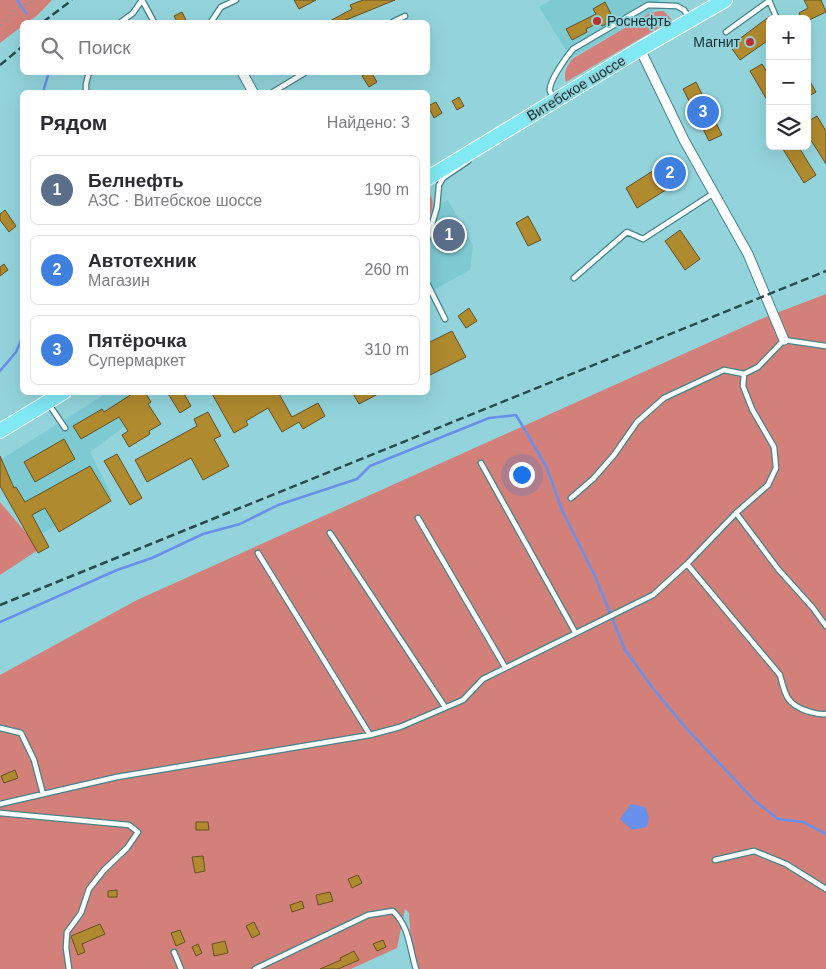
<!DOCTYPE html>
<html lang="ru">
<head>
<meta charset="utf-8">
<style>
	:root { --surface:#fff; --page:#f2f2f3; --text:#2b2b33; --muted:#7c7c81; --line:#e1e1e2; --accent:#7c3aed }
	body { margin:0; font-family:Helvetica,sans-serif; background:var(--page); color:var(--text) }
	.controls { position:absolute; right:15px; top:15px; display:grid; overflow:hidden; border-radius:8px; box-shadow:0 5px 20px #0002 }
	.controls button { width:45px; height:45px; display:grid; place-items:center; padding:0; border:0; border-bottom:1px solid var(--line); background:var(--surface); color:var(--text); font:25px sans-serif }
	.you { position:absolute; left:521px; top:474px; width:18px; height:18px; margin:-12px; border:4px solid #fff; border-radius:50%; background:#1a73e8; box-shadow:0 0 0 8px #1a73e833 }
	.badge { display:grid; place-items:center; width:32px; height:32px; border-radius:50%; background:var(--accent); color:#fff; font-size:16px; font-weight:700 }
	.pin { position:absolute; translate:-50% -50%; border:2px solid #fff; box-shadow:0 1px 5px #0006 }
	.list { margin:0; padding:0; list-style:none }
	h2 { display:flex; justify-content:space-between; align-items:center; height:65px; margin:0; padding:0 20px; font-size:21px }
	h2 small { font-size:16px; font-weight:400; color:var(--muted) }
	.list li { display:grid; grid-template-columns:32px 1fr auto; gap:15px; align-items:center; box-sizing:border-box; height:70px; margin:0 10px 10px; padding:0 10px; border:1px solid var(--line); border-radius:8px }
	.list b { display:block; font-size:19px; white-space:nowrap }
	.list p { margin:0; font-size:16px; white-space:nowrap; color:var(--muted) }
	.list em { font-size:16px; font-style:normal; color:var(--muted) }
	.icon { flex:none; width:28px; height:28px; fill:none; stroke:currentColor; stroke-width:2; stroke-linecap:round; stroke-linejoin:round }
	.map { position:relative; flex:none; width:826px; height:969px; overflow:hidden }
	.search { position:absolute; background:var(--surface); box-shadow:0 5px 20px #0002; left:20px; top:20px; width:410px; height:55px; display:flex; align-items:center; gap:12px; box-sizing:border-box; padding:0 18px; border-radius:8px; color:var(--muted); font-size:19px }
	.panel { position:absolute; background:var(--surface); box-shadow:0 5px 20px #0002; left:20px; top:90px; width:410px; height:305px; border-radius:8px }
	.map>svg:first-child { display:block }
</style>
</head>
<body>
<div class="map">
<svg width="826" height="969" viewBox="0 0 826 969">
	<rect width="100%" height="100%" fill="#93d4dc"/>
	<!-- built -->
	<path fill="#7ecad3" d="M551,0H659L658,8L571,58L539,7Z
		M448,200L473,245L470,270L428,293V222L432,208Z
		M107,393H134L147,410L90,452L112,496L34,538L0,460Z"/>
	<!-- green -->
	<path fill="#d28079" d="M0,0H52C44,8 34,22 22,22V26L0,43Z
		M659,11H664L672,20L566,82C563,72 567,67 572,59L650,13Z
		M428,192C436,200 432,212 428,222Z
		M826,294V969H418L411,947L409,913L405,909L397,948L351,969H0V675L137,600L761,319Z
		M0,502L32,540L45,539L44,546L0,575Z"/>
	<!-- water -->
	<path fill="#688feb" d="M631,804L645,807L649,817L647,827L632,830L620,819Z"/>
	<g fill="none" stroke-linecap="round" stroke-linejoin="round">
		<!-- stream -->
		<path stroke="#688feb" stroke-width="2.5" d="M17,0L26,13
			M43,92L49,72
			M0,371L16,352L22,338
			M0,622L117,570L152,558L203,534L240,524L278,505L357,479L370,466L437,439L489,418L516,415L546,466L562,510L595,576L625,650L652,687L686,728L755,801L778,819L803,822L826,834"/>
	</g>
	<!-- building -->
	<path fill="#b08a2f" stroke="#645024" d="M294,0H316L299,9Z
		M363,0H395L341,22H328L352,9L350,5Z
		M804,0H821L826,12L807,21V19H802L799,13L808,8Z
		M605,2L614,20L602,26L600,22L586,29L587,32L572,40L566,29L596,14L593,9Z
		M182,12L187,22H177L174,16Z
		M770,16V39L740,60L730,46Z
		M762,64L770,77V105L750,71Z
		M368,72H371L377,82L369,87L362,76Z
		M807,76L816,92L807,97Z
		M696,82L722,135L709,141L683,89Z
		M459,97L464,106L457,110L452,101Z
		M436,102L442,113L434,118L428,106Z
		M817,116L826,131V164L807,134V122Z
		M781,146H798L816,175L804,183Z
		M673,158L685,178L637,208L626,188Z
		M5,210L16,226L9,232L0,220V214Z
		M528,216L541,240L528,246L516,223Z
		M450,222L460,241L448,247L439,228Z
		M680,230L700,259L685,270L665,241Z
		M4,264L8,270L0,276V267Z
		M469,308L477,321L466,328L458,316Z
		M452,331L466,357L428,376V343Z
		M135,392H145L151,402L148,404L161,424L149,431L150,434L129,447L122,435L128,431L119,417L81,439L73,426L102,409L104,412Z
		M167,392H183L191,406L180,413Z
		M211,392H278L292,417L318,403L325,416L303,429L299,422L282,432L268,408L246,421L248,425L234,433Z
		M352,392H382L359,404Z
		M208,412L221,436L214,439L229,466L203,480L191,458L147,482L135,460L197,426L194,419Z
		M64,439L75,459L35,482L24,462Z
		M117,454L142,498L130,505L104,461Z
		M0,456L14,488L16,487L25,502L90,466L111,501L59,532L45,508L32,515L49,547L38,553L0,486Z
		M15,770L18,778L4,783L1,776Z
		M196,822H208L209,830H196Z
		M203,856L205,871L195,873L192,857Z
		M358,875L362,883L352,888L348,879Z
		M117,890V897H108V891Z
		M330,892L333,901L318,905L316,895Z
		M302,901L304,908L292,912L290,905Z
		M254,922L260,934L252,938L246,926Z
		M100,924L105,934L82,944L85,952L78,955L71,936Z
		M180,930L185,942L176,946L171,933Z
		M383,940L386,947L377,951L373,944Z
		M225,941L228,953L214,956L212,944Z
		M198,944L202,953L196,956L192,947Z
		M354,951L359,960L338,969H320L341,960L340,958Z"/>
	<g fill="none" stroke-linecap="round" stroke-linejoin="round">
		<!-- service casing -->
		<g stroke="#43838a" stroke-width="7">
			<path id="service" d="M142,0L154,22
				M769,0L777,19
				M121,22L133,13L142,0
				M211,22L221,7L236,0
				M393,22L405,16
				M726,32L769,1
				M86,92V84L89,72
				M273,92L306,72
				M554,98C553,96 551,94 550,91C548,82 567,56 573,49L648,5L677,6L684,10L690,19
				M428,238L437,207L439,185L443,178L468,161
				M574,278L627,232L643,239L714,193
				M428,285L445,319
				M48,403L65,428
				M481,463L575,632
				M571,498L593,479L614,455L637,422L664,398L724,370L744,374
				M736,513L778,569L813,608L826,626
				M418,518L505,667
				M330,533L445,707
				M258,553L370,735
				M687,564L780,675C785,694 786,704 807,711C814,713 819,715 826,714
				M0,728L21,733L34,760L43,794
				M0,804L117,777L370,735L400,727L463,700L483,679L653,595L687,564L736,513L768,485L776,468L774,447L752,409L743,386L744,374L758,367L784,340L826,346
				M0,813L129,825L138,832L127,848L104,870L89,889L81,913L67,932L66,948L69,969
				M715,860L754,851L786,864L826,889
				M174,952L181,969
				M255,969L368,915L393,911C410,928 409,947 416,969"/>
		</g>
		<!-- minor casing -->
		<g stroke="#43838a" stroke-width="11">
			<path id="minor" d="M640,49L684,140L748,254L784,340
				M242,72L253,92"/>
		</g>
		<!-- primary casing -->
		<g stroke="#fff" stroke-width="16">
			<path id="primary" d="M428,178L640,49L725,0
				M0,431L64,392"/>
		</g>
		<!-- path -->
		<path stroke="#6ba0a6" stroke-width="1" stroke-dasharray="2.5 4" stroke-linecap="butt" d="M0,26L19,7L36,0"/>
		<!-- service -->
		<use href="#service" stroke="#fff" stroke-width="4.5"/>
		<!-- minor -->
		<use href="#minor" stroke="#fff" stroke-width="9"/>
		<!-- primary -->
		<use href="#primary" stroke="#80e9f4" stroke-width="14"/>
		<!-- rail -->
		<path stroke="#294a4e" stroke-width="2.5" stroke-dasharray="8 4" stroke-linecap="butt" d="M43,22L72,0
			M0,65L22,47
			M0,605L826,271"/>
	</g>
	<!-- markers -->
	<g fill="#be2f30" stroke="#93d4dc" stroke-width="2">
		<circle cx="597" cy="21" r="5"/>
		<circle cx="750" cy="42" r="5"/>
	</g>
	<g text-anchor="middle" stroke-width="4" stroke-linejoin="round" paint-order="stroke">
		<!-- poi labels -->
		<g font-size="14" fill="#132e31" stroke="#93d4dc" text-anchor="start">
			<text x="607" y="26">Роснефть</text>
			<text x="740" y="47" text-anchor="end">Магнит</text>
		</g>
		<!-- street labels -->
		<g font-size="14" fill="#132e31" stroke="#93d4dc">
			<text transform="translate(576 88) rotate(-31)" y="5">Витебское шоссе</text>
		</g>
	</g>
</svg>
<div class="controls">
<button>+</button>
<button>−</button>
<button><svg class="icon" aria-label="layers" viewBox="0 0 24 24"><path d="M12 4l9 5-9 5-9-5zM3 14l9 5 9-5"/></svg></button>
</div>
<div class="you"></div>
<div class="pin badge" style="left:449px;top:235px;background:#5c6f8a">1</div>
<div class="pin badge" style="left:670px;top:173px;background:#3f7fe0">2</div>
<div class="pin badge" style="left:703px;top:112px;background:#3f7fe0">3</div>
<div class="search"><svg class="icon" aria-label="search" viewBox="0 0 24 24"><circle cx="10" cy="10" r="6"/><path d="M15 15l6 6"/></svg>Поиск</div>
<section class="panel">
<h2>Рядом<small>Найдено: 3</small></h2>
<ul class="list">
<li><span class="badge" style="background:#5c6f8a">1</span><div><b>Белнефть</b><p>АЗС · Витебское шоссе</p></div><em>190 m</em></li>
<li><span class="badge" style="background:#3f7fe0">2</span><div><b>Автотехник</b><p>Магазин</p></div><em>260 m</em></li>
<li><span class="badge" style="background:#3f7fe0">3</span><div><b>Пятёрочка</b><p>Супермаркет</p></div><em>310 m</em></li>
</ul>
</section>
</div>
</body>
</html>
